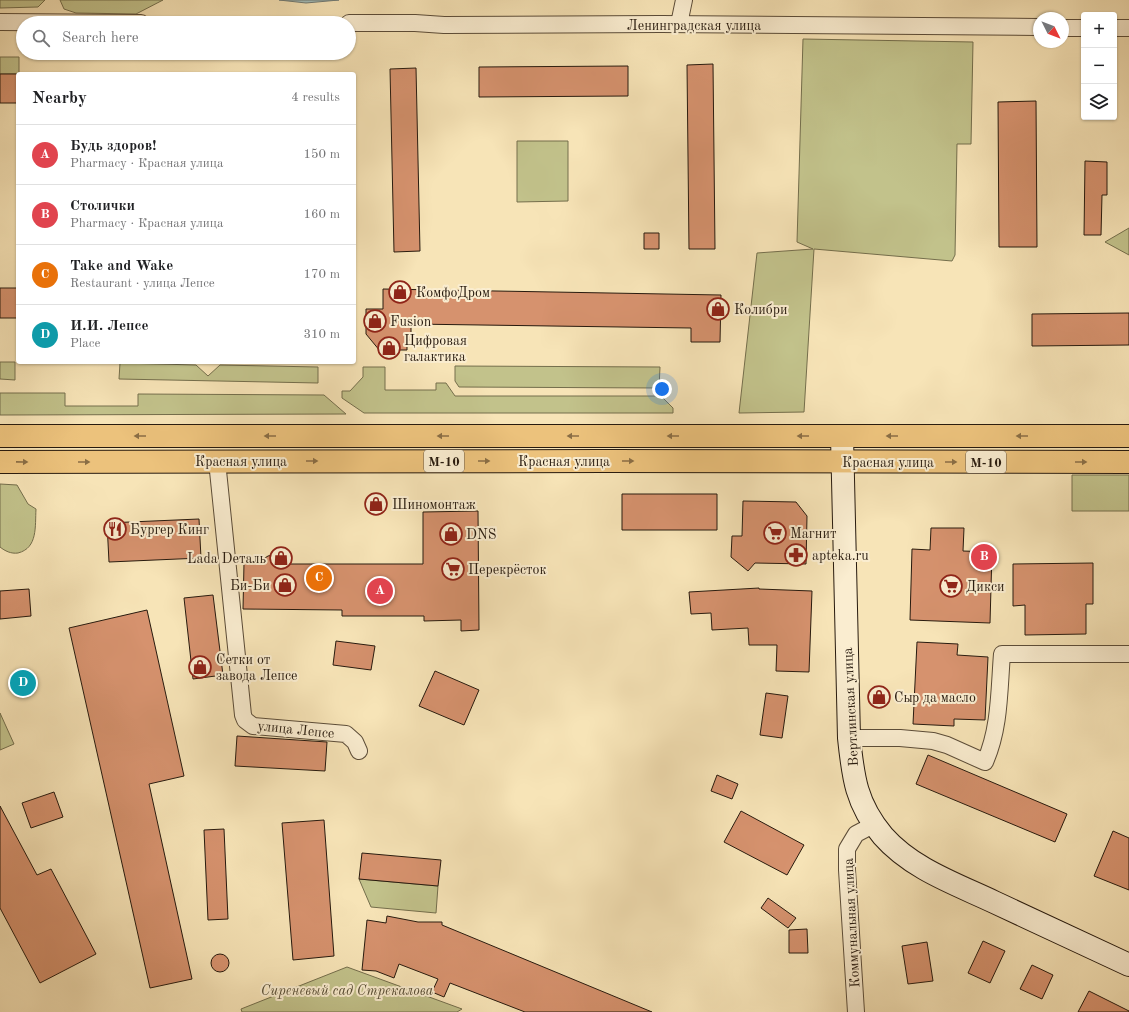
<!DOCTYPE html>
<html lang="en">
<head>
<meta charset="utf-8">
<style>
	:root { --surface:#fff; --page:#f6f6f6; --text:#202124; --muted:#757577; --line:#e0e0e0; --accent:#8f2418 }
	body { margin:0; font-family:"Old Standard TT",serif; background:var(--page); color:var(--text) }
	.controls { position:absolute; right:12px; top:12px; display:grid; overflow:hidden; border-radius:4px; box-shadow:0 1px 3px #0004 }
	.controls button { width:36px; height:36px; display:grid; place-items:center; padding:0; border:0; border-bottom:1px solid var(--line); background:var(--surface); color:var(--text); font:20px sans-serif }
	.compass { position:absolute; left:1033px; top:12px; width:36px; height:36px; border-radius:50%; background:var(--surface); box-shadow:0 1px 3px #0004; rotate:132deg }
	.you { position:absolute; left:662px; top:389px; width:14px; height:14px; margin:-10px; border:3px solid #fff; border-radius:50%; background:#1a73e8; box-shadow:0 0 0 6px #1a73e833 }
	.badge { display:grid; place-items:center; width:26px; height:26px; border-radius:50%; background:var(--accent); color:#fff; font-size:13px; font-weight:700 }
	.pin { position:absolute; translate:-50% -50%; border:2px solid #fff; box-shadow:0 1px 4px #0006 }
	.list { margin:0; padding:0; list-style:none }
	h2 { display:flex; justify-content:space-between; align-items:center; height:52px; margin:0; padding:0 16px; font-size:17px }
	h2 small { font-size:13px; font-weight:400; color:var(--muted) }
	.list li { display:grid; grid-template-columns:26px 1fr auto; gap:12px; align-items:center; box-sizing:border-box; height:60px; padding:0 16px; border-top:1px solid var(--line) }
	.list b { display:block; font-size:15px; white-space:nowrap }
	.list p { margin:0; font-size:13px; white-space:nowrap; color:var(--muted) }
	.list em { font-size:13px; font-style:normal; color:var(--muted) }
	.icon { flex:none; width:22px; height:22px; fill:none; stroke:currentColor; stroke-width:2; stroke-linecap:round; stroke-linejoin:round }
	.map { position:relative; flex:none; width:1129px; height:1012px; overflow:hidden }
	.search { position:absolute; background:var(--surface); box-shadow:0 1px 3px #0004; left:16px; top:16px; width:340px; height:44px; display:flex; align-items:center; gap:10px; box-sizing:border-box; padding:0 14px; border-radius:22px; color:var(--muted); font-size:15px }
	.panel { position:absolute; background:var(--surface); box-shadow:0 1px 3px #0004; left:16px; top:72px; width:340px; height:292px; border-radius:4px }
	.map>svg:first-child { display:block }
</style>
</head>
<body>
<div class="map">
<svg width="1129" height="1012" viewBox="0 0 1129 1012">
	<rect width="100%" height="100%" fill="#f7e4b7"/>
	<filter id="stains"><feTurbulence type="fractalNoise" baseFrequency=".005" numOctaves="4"/><feColorMatrix values="0 0 0 0 .2 0 0 0 0 .09 0 0 0 0 .02 0 0 0 .5 -.17"/></filter>
	<radialGradient id="worn" r=".72"><stop offset=".6" stop-color="#630" stop-opacity="0"/><stop offset="1" stop-color="#630" stop-opacity=".3"/></radialGradient>
	<!-- green -->
	<path fill="#c2c28b" stroke="#746e4c" d="M0,0H45L38,7L0,8Z
		M60,0H163L136,14L76,13L64,9Z
		M803,39L973,42L971,144H957L955,255L952,261L814,249L804,412L739,413L757,253L813,249L797,242Z
		M0,57H19V74H0Z
		M517,141H568V201L517,202Z
		M1129,228V255L1105,242Z
		M0,362H15V380L0,379Z
		M120,363L196,365L208,376L220,365L318,367V383L119,379Z
		M455,366L660,367L659,388L459,387L455,381Z
		M363,367H385V390H436V383H446L455,396H661L673,408V413H364L342,398V391H350L363,377Z
		M0,393H65V406H138V394L324,395L346,414L0,415Z
		M1072,475H1129V511H1072Z
		M0,484L17,485L28,504L36,509C35,526 38,548 18,553C11,554 5,551 0,547Z
		M0,713L14,744L0,750Z
		M359,879L438,886L436,913L371,907Z
		M347,967L462,1009L457,1012H242L241,1009Z"/>
	<!-- water -->
	<path fill="#a2bcb9" stroke="#717b75" d="M279,0H339L306,3Z"/>
	<!-- building -->
	<path fill="#d6926e" stroke="#271a0e" d="M713,64L715,249H689L687,65Z
		M628,66V96L479,97V67Z
		M416,68L420,251L394,252L390,69Z
		M0,74H18V103H0Z
		M1036,101L1037,247H999L998,102Z
		M1085,161L1107,162V195H1102L1101,235H1084Z
		M644,233H659V249H644Z
		M0,288H18V318H0Z
		M383,289L721,295L720,342H691V328L411,324V340H407V350H393L385,357L366,334V309H383Z
		M1129,313V345L1032,346V314Z
		M622,494H717V530H622Z
		M743,501L796,502L807,516L806,564L755,563L748,571L731,557L732,536H742Z
		M478,511L479,630L461,631V620L424,621V616H342V610L243,609L244,563H257L268,556L277,554L289,558V564H423V512Z
		M199,519L201,558L109,562L107,523Z
		M931,528H964L963,551L992,552L990,623L910,620L912,549L930,550Z
		M1093,563V604H1086V634L1025,635V605L1013,606V564Z
		M759,588V589L812,591L809,672L776,671L777,645H749L748,628L712,630L711,613L691,614L689,592Z
		M29,589L31,616L0,619V591Z
		M213,595L223,675L193,679L184,598Z
		M147,610L184,776L149,784L192,979L150,988L69,628Z
		M336,641L375,646L371,670L333,665Z
		M917,642L958,644L957,655L988,657L985,720L954,719V726L913,724Z
		M435,671L479,690L464,725L419,706Z
		M766,693L788,696L782,738L760,735Z
		M237,736L327,742L325,771L235,766Z
		M928,755L1067,814L1055,842L916,784Z
		M717,775L738,784L732,799L711,791Z
		M54,792L63,817L31,828L22,803Z
		M0,806L37,875L51,869L96,954L40,983L0,908Z
		M741,811L804,845L787,875L724,842Z
		M324,820L334,956L293,960L282,823Z
		M224,829L228,919L208,920L204,830Z
		M1113,831L1129,838V890L1094,876Z
		M362,853L441,860L438,886L359,879Z
		M768,898L796,918L788,928L761,908Z
		M387,916L418,922H442V925L652,1012H525L450,983L444,997L432,992L438,979L399,964L394,978L376,971L362,970L367,920L386,923Z
		M807,929L808,953H789V930Z
		M983,941L1005,951L990,983L968,973Z
		M927,942L933,981L908,984L902,946Z
		M211 963a9 9 0 1 1 18 0a9 9 0 1 1-18 0Z
		M1032,965L1053,975L1042,999L1020,989Z
		M1089,991L1129,1011V1012H1078Z"/>
	<g fill="none" stroke-linecap="round" stroke-linejoin="round">
		<!-- minor casing -->
		<g stroke="#5b4c38" stroke-width="18">
			<path id="minor" d="M0,22L141,23
				M349,23H415L444,25L661,24L1039,27
				M679,24L684,0
				M1063,28H1084
				M1114,28H1129
				M217,461L243,715L245,720L253,726L346,734L355,742L359,751
				M849,738H900L933,741L947,745L985,762C1000,728 999,691 1002,654H1129
				M856,1012L847,870V849L856,834L875,824"/>
		</g>
		<!-- secondary casing -->
		<g stroke="#271a0e" stroke-width="24">
			<path id="secondary" d="M842,436L849,738C853,777 856,804 883,836C912,869 956,884 994,902C1039,923 1084,944 1129,965"/>
		</g>
		<!-- trunk casing -->
		<g stroke="#271a0e" stroke-width="24">
			<path id="trunk" d="M0,436H1129
				M0,462L604,461L1129,462"/>
		</g>
		<!-- minor -->
		<use href="#minor" stroke="#faedd0" stroke-width="16"/>
		<!-- secondary -->
		<use href="#secondary" stroke="#faedd0" stroke-width="22"/>
		<!-- trunk -->
		<use href="#trunk" stroke="#ecc27c" stroke-width="22"/>
	</g>
	<!-- one-way arrows -->
	<defs><path id="oneway-solid" d="M-6-.8H1V-3.2L6.5 0L1 3.2V.8H-6Z"/></defs>
	<g fill="#8a6e45">
		<use href="#oneway-solid" transform="translate(140 436) rotate(180)"/>
		<use href="#oneway-solid" transform="translate(270 436) rotate(-180)"/>
		<use href="#oneway-solid" transform="translate(443 436) rotate(180)"/>
		<use href="#oneway-solid" transform="translate(573 436) rotate(180)"/>
		<use href="#oneway-solid" transform="translate(673 436) rotate(-180)"/>
		<use href="#oneway-solid" transform="translate(803 436) rotate(-180)"/>
		<use href="#oneway-solid" transform="translate(892 436) rotate(-180)"/>
		<use href="#oneway-solid" transform="translate(1022 436) rotate(-180)"/>
		<use href="#oneway-solid" transform="translate(312 461)"/>
		<use href="#oneway-solid" transform="translate(484 461)"/>
		<use href="#oneway-solid" transform="translate(628 461)"/>
		<use href="#oneway-solid" transform="translate(22 462) rotate(1)"/>
		<use href="#oneway-solid" transform="translate(84 462)"/>
		<use href="#oneway-solid" transform="translate(951 462)"/>
		<use href="#oneway-solid" transform="translate(1081 462)"/>
	</g>
	<!-- icons -->
	<defs>
		<g id="shop-ring" transform="scale(1.15)"><circle r="9.5" fill="#faedd0" stroke="#8f2418" stroke-width="1.5"/><path d="M-5-2.5h2.3a2.7 3.5 0 0 1 5.4 0H5L5.5 6h-11ZM-1.5-2.5h3a1.5 2.3 0 0 0-3 0Z" fill="#8f2418"/></g>
		<g id="restaurant-ring" transform="scale(1.15)"><circle r="9.5" fill="#faedd0" stroke="#8f2418" stroke-width="1.5"/><path d="M-5-6h1v4h1v-4h1v4h1v-4h1v5L-1.5 .5V6h-2V.5L-5-1ZM5-6V6H3V1.5H1.5Q1.5-4 5-6Z" fill="#8f2418"/></g>
		<g id="supermarket-ring" transform="scale(1.15)"><circle r="9.5" fill="#faedd0" stroke="#8f2418" stroke-width="1.5"/><path d="M-6-5.5h2.5l.6 2H6L4.5 2H-2.5L-4.4-4H-6ZM-1.5 3.2a1.3 1.3 0 1 0 .1 0ZM3 3.2a1.3 1.3 0 1 0 .1 0Z" fill="#8f2418"/></g>
		<g id="pharmacy-ring" transform="scale(1.15)"><circle r="9.5" fill="#faedd0" stroke="#8f2418" stroke-width="1.5"/><path d="M-2-6h4v4h4v4h-4v4h-4v-4h-4v-4h4Z" fill="#8f2418"/></g>
	</defs>
	<g fill-rule="evenodd">
		<use href="#shop-ring" x="400" y="292"/>
		<use href="#shop-ring" x="718" y="309"/>
		<use href="#shop-ring" x="375" y="321"/>
		<use href="#shop-ring" x="389" y="348"/>
		<use href="#shop-ring" x="376" y="504"/>
		<use href="#restaurant-ring" x="115" y="529"/>
		<use href="#supermarket-ring" x="775" y="533"/>
		<use href="#shop-ring" x="451" y="534"/>
		<use href="#pharmacy-ring" x="796" y="555"/>
		<use href="#shop-ring" x="281" y="558"/>
		<use href="#supermarket-ring" x="453" y="569"/>
		<use href="#shop-ring" x="285" y="585"/>
		<use href="#supermarket-ring" x="951" y="586"/>
		<use href="#shop-ring" x="200" y="667"/>
		<use href="#shop-ring" x="879" y="697"/>
	</g>
	<g text-anchor="middle" stroke-width="4" stroke-linejoin="round" paint-order="stroke">
		<!-- shield labels -->
		<g fill="#faedd0" stroke="#665948" stroke-width="1">
			<rect x="424" y="450" width="40" height="22" rx="3"/>
			<rect x="966" y="451" width="40" height="22" rx="3"/>
		</g>
		<g font-size="13" font-weight="bold" fill="#271a0e">
			<text x="444" y="466">М-10</text>
			<text x="986" y="467">М-10</text>
		</g>
		<!-- street labels -->
		<g font-size="14" fill="#271a0e" stroke="#faedd0">
			<text x="694" y="30">Ленинградская улица</text>
			<text x="241" y="466">Красная улица</text>
			<text x="564" y="466">Красная улица</text>
			<text x="888" y="467">Красная улица</text>
			<text transform="translate(850 707) rotate(-93)" y="5">Вертлинская улица</text>
			<text transform="translate(296 729) rotate(6)" y="5">улица Лепсе</text>
			<text transform="translate(851 923) rotate(-93)" y="5">Коммунальная улица</text>
		</g>
		<!-- poi labels -->
		<g font-size="14" fill="#271a0e" stroke="#faedd0" text-anchor="start">
			<text x="416" y="297">КомфоДром</text>
			<text x="734" y="314">Колибри</text>
			<text x="390" y="326">Fusion</text>
			<text x="404" y="345">Цифровая<tspan x="404" dy="16">галактика</tspan></text>
			<text x="392" y="509">Шиномонтаж</text>
			<text x="130" y="534">Бургер Кинг</text>
			<text x="790" y="538">Магнит</text>
			<text x="466" y="539">DNS</text>
			<text x="812" y="560">apteka.ru</text>
			<text x="266" y="563" text-anchor="end">Lada Dеталь</text>
			<text x="468" y="574">Перекрёсток</text>
			<text x="270" y="590" text-anchor="end">Би-Би</text>
			<text x="966" y="591">Дикси</text>
			<text x="216" y="664">Сетки от<tspan x="216" dy="16">завода Лепсе</tspan></text>
			<text x="894" y="702">Сыр да масло</text>
		</g>
		<!-- park labels -->
		<g font-size="14" font-style="italic" fill="#564c34" stroke="#faedd0">
			<text x="347" y="995">Сиреневый сад Стрекалова</text>
		</g>
	</g>
	<rect width="100%" height="100%" filter="url(#stains)"/>
	<rect width="100%" height="100%" fill="url(#worn)"/>
</svg>
<div class="controls">
<button>+</button>
<button>−</button>
<button><svg class="icon" aria-label="layers" viewBox="0 0 24 24"><path d="M12 4l9 5-9 5-9-5zM3 14l9 5 9-5"/></svg></button>
</div>
<svg class="compass" viewBox="-18 -18 36 36"><path d="M0-13l5 13h-10z" fill="#e53935"/><path d="M0 13l5-13h-10z" fill="#757577"/></svg>
<div class="you"></div>
<div class="pin badge" style="left:380px;top:591px;background:#e0444e">A</div>
<div class="pin badge" style="left:984px;top:557px;background:#e0444e">B</div>
<div class="pin badge" style="left:319px;top:578px;background:#e8710a">C</div>
<div class="pin badge" style="left:23px;top:683px;background:#0f9aa8">D</div>
<div class="search"><svg class="icon" aria-label="search" viewBox="0 0 24 24"><circle cx="10" cy="10" r="6"/><path d="M15 15l6 6"/></svg>Search here</div>
<section class="panel">
<h2>Nearby<small>4 results</small></h2>
<ul class="list">
<li><span class="badge" style="background:#e0444e">A</span><div><b>Будь здоров!</b><p>Pharmacy · Красная улица</p></div><em>150 m</em></li>
<li><span class="badge" style="background:#e0444e">B</span><div><b>Столички</b><p>Pharmacy · Красная улица</p></div><em>160 m</em></li>
<li><span class="badge" style="background:#e8710a">C</span><div><b>Take and Wake</b><p>Restaurant · улица Лепсе</p></div><em>170 m</em></li>
<li><span class="badge" style="background:#0f9aa8">D</span><div><b>И.И. Лепсе</b><p>Place</p></div><em>310 m</em></li>
</ul>
</section>
</div>
</body>
</html>
